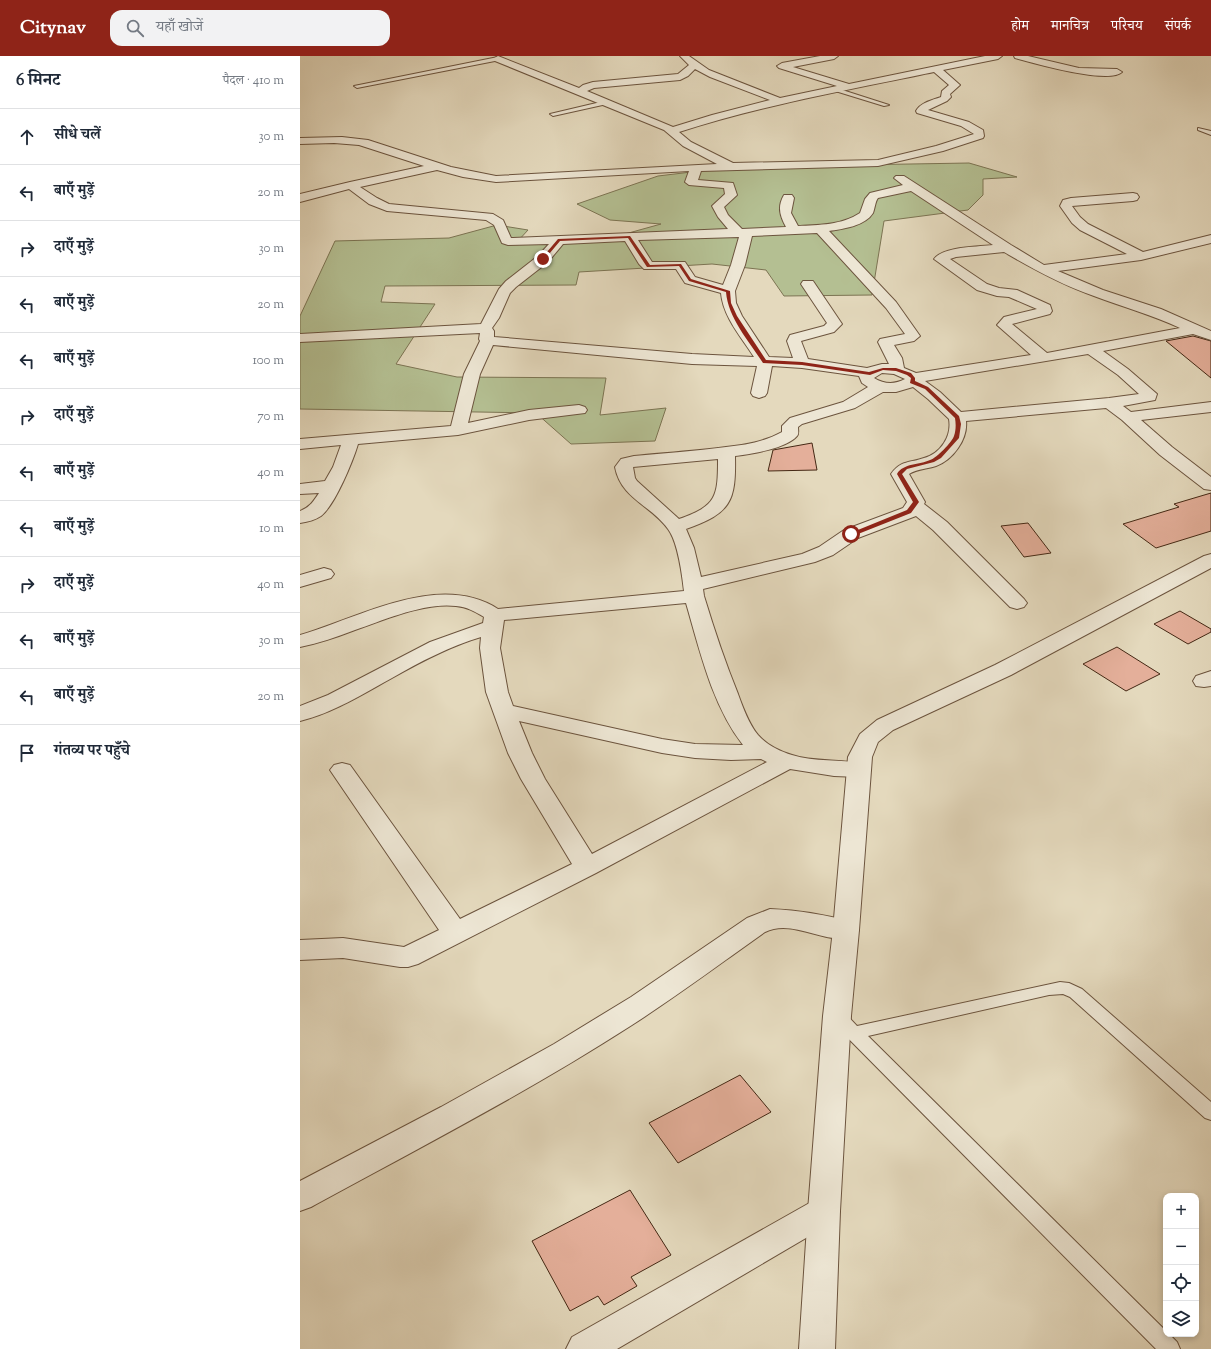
<!DOCTYPE html>
<html lang="hi">
<head>
<meta charset="utf-8">
<style>
	:root { --surface:#fff; --page:#f2f2f3; --text:#1f2937; --muted:#747a83; --line:#e0e1e3; --accent:#8f2418 }
	body { margin:0; font-family:"Sorts Mill Goudy","Noto Serif Devanagari",serif; background:var(--page); color:var(--text) }
	.controls { position:absolute; right:12px; bottom:12px; display:grid; overflow:hidden; border-radius:8px; box-shadow:0 2px 6px #0003 }
	.controls button { width:36px; height:36px; display:grid; place-items:center; padding:0; border:0; border-bottom:1px solid var(--line); background:var(--surface); color:var(--text); font:20px sans-serif }
	.stop { position:absolute; width:12px; height:12px; margin:-9px; border:3px solid #8f2418; border-radius:50%; background:#fff }
	.stop.end { background:#8f2418; border-color:#fff; box-shadow:0 1px 4px #0008 }
	.list { margin:0; padding:0; list-style:none }
	h2 { display:flex; justify-content:space-between; align-items:center; height:52px; margin:0; padding:0 16px; font-size:17px }
	h2 small { font-size:13px; font-weight:400; color:var(--muted) }
	.list li { display:grid; grid-template-columns:26px 1fr auto; gap:12px; align-items:center; box-sizing:border-box; height:56px; padding:0 16px; border-top:1px solid var(--line) }
	.list b { display:block; font-size:15px; white-space:nowrap }
	.list em { font-size:13px; font-style:normal; color:var(--muted) }
	.icon { flex:none; width:22px; height:22px; fill:none; stroke:currentColor; stroke-width:2; stroke-linecap:round; stroke-linejoin:round }
	.map { position:relative; flex:none; width:911px; height:1293px; overflow:hidden }
	header { display:flex; align-items:center; gap:24px; box-sizing:border-box; height:56px; padding:0 20px; background:var(--accent); color:#fff }
	header strong { font-size:19px }
	nav { display:flex; gap:22px; margin-inline-start:auto; font-size:14px }
	.search { width:280px; height:36px; background:var(--page); display:flex; align-items:center; gap:10px; box-sizing:border-box; padding:0 14px; border-radius:12px; color:var(--muted); font-size:15px }
	main { display:flex }
	aside { flex:1; background:var(--surface) }
	.map>svg:first-child { display:block }
</style>
</head>
<body>
<header>
<strong>Citynav</strong>
<div class="search"><svg class="icon" aria-label="search" viewBox="0 0 24 24"><circle cx="10" cy="10" r="6"/><path d="M15 15l6 6"/></svg>यहाँ खोजें</div>
<nav><a>होम</a><a>मानचित्र</a><a>परिचय</a><a>संपर्क</a></nav>
</header>
<main>
<aside>
<h2>6 मिनट<small>पैदल · 410 m</small></h2>
<ul class="list">
<li><svg class="icon" aria-label="ahead" viewBox="0 0 24 24"><path d="M12 20V5M6 11l6-6 6 6"/></svg><div><b>सीधे चलें</b></div><em>30 m</em></li>
<li><svg class="icon" aria-label="left" viewBox="0 0 24 24"><path d="M17 20v-9H6M10 6l-5 5 5 5"/></svg><div><b>बाएँ मुड़ें</b></div><em>20 m</em></li>
<li><svg class="icon" aria-label="right" viewBox="0 0 24 24"><path d="M7 20v-9h11M14 6l5 5-5 5"/></svg><div><b>दाएँ मुड़ें</b></div><em>30 m</em></li>
<li><svg class="icon" aria-label="left" viewBox="0 0 24 24"><path d="M17 20v-9H6M10 6l-5 5 5 5"/></svg><div><b>बाएँ मुड़ें</b></div><em>20 m</em></li>
<li><svg class="icon" aria-label="left" viewBox="0 0 24 24"><path d="M17 20v-9H6M10 6l-5 5 5 5"/></svg><div><b>बाएँ मुड़ें</b></div><em>100 m</em></li>
<li><svg class="icon" aria-label="right" viewBox="0 0 24 24"><path d="M7 20v-9h11M14 6l5 5-5 5"/></svg><div><b>दाएँ मुड़ें</b></div><em>70 m</em></li>
<li><svg class="icon" aria-label="left" viewBox="0 0 24 24"><path d="M17 20v-9H6M10 6l-5 5 5 5"/></svg><div><b>बाएँ मुड़ें</b></div><em>40 m</em></li>
<li><svg class="icon" aria-label="left" viewBox="0 0 24 24"><path d="M17 20v-9H6M10 6l-5 5 5 5"/></svg><div><b>बाएँ मुड़ें</b></div><em>10 m</em></li>
<li><svg class="icon" aria-label="right" viewBox="0 0 24 24"><path d="M7 20v-9h11M14 6l5 5-5 5"/></svg><div><b>दाएँ मुड़ें</b></div><em>40 m</em></li>
<li><svg class="icon" aria-label="left" viewBox="0 0 24 24"><path d="M17 20v-9H6M10 6l-5 5 5 5"/></svg><div><b>बाएँ मुड़ें</b></div><em>30 m</em></li>
<li><svg class="icon" aria-label="left" viewBox="0 0 24 24"><path d="M17 20v-9H6M10 6l-5 5 5 5"/></svg><div><b>बाएँ मुड़ें</b></div><em>20 m</em></li>
<li><svg class="icon" aria-label="arrive" viewBox="0 0 24 24"><path d="M6 21V4h12l-3 4 3 4H6"/></svg><div><b>गंतव्य पर पहुँचे</b></div></li>
</ul>
</aside>
<div class="map">
<svg width="911" height="1293" viewBox="0 0 911 1293">
	<rect width="100%" height="100%" fill="#e4d9bd"/>
	<filter id="stains"><feTurbulence type="fractalNoise" baseFrequency=".005" numOctaves="4"/><feColorMatrix values="0 0 0 0 .2 0 0 0 0 .09 0 0 0 0 .02 0 0 0 .5 -.17"/></filter>
	<radialGradient id="worn" r=".72"><stop offset=".6" stop-color="#630" stop-opacity="0"/><stop offset="1" stop-color="#630" stop-opacity=".3"/></radialGradient>
	<!-- green -->
	<path fill="#b4bf92" stroke="#7c7453" d="M669,107L717,121L683,123V139L668,154L584,165L572,239L484,240L466,214L412,208L279,216L276,229L85,230L81,246L135,248L96,308L157,321L306,322L300,359L366,352L355,385L271,388L236,357L0,353V260L35,185L149,182L197,169L228,174L217,186L325,178L361,168L310,164L277,148L358,120L433,111Z"/>
	<!-- building -->
	<path fill="#e4af9a" stroke="#442814" d="M893,280L911,285V322L866,285Z
		M512,387L517,414L468,415L473,394Z
		M911,437V475L856,492L823,468L879,451L874,448Z
		M728,467L751,497L724,501L701,470Z
		M880,555L911,573V576L888,588L854,568Z
		M817,591L860,618L826,635L783,608Z
		M440,1019L471,1056L378,1107L349,1067Z
		M330,1134L371,1199L331,1221L337,1230L304,1249L298,1240L270,1255L232,1185Z"/>
	<g fill="none" stroke-linecap="round" stroke-linejoin="round">
		<!-- service casing -->
		<g stroke="#6c543e" stroke-width="2">
			<path id="service" d="M198,1L201,3L200,4L57,32L54,30Z
				M532,32H536L589,49L584,50L532,34Z
				M305,45L308,47L307,48L253,60L250,58Z
				M898,72L911,75V79L898,74Z
				M760,926L769,927L782,933L911,1046V1064L905,1062L770,941L763,938L749,939L568,980L866,1275V1278H869L877,1286L880,1293H856L532,966L530,961L532,956C544,953 549,962 557,970Z"/>
		</g>
		<!-- minor casing -->
		<g stroke="#6c543e" stroke-width="2">
			<path id="minor" d="M198,0L279,32L283,29L293,26L378,18L389,9L380,0H389L409,14L480,42L537,30L479,12L477,10L482,7L520,0H538L534,3L493,11L549,28L685,0H702L698,3L643,14L660,29L650,38L651,41L647,45L628,54L669,66L683,74L684,80L683,82L643,95L578,110L401,115L398,124L433,127L437,139L424,151L428,159L442,173L486,171C480,160 477,151 484,139H492L494,142L491,157L498,170C519,169 542,169 560,157L565,143L570,137L603,129L594,122L596,120H604L711,189L744,209L827,198L780,174L772,167L760,150L763,144L771,142L833,137L837,138L839,141L837,144L833,145L772,150L780,161L788,168L843,196L911,179V187L841,204L758,215L803,234L861,253L911,275V284L893,278L803,295L828,313L857,338L855,344L823,350L831,356L911,346V356L841,364L872,391L911,421V434L904,433L860,399L822,364L806,352L666,365C668,383 653,404 636,410C627,413 617,413 609,418L625,446L624,448L647,466L724,543L727,547L724,551L717,553L710,551L633,474L616,460L558,482L533,499L515,506L403,533L404,540C414,573 425,606 438,638C443,652 449,668 458,679C467,689 479,695 492,699C516,707 543,702 567,709L571,714L567,719L559,721L534,720L490,713L296,817L118,908L108,911H100L43,902L0,904V884L43,882L104,891L139,874L30,714L34,709L42,707L50,709L160,863L272,808L221,723L208,697L186,636L180,592L181,581C150,590 120,606 92,622C63,638 33,657 0,665V650L28,639L130,586L183,567L184,561C174,555 167,551 156,550C125,546 84,564 55,574C37,581 19,587 0,591V579C59,562 139,515 198,553L384,535C382,518 378,486 368,473C351,449 321,443 315,411L321,403L334,400C365,397 395,395 426,391C445,389 464,386 482,376V370L490,362L543,346L568,331L562,327L559,320L502,312L472,310L467,337L465,340L459,342L453,340L451,337L457,310L392,308L193,289L180,318L168,367L229,354L279,349L285,351L287,354L285,357L229,364L158,379L58,388C53,405 35,449 21,460C15,464 7,466 0,467V455C10,451 13,446 19,437L0,438V428L25,425L33,411L41,389L0,393V383L151,370L164,318L180,285L179,283L180,277L0,286V278L181,268L199,233L206,225L238,200L249,188L208,189L202,187L194,169L186,164L87,155L69,148L49,133L0,146V138L50,126L124,110L59,89L34,87L0,88V82L42,81L68,84L151,111L196,120L417,108L383,90L364,74L195,5L193,3ZM395,13L410,21L470,44L412,59L373,71L287,35L294,32L380,24L388,20ZM634,16L649,29L642,35L641,41C632,44 620,47 616,55L617,57L661,70L674,78L636,90L578,104L433,107L391,86L379,76C463,49 548,34 634,16ZM137,114L163,121L196,126L389,115L385,126L389,129L424,132L425,138L412,150L418,161L428,173L213,182H211L203,164L193,158L89,148L77,142L60,131ZM611,135L693,189C678,191 644,190 634,203L677,234L697,240L709,241L737,253L704,261L697,269L731,299L616,317L604,312L602,302L594,289L614,285L620,280L596,246L529,175C543,173 565,170 573,157C575,152 575,146 578,142ZM517,177L586,252L605,278L580,283L578,286L589,308H582L567,312L508,303L501,285L534,276L542,268L513,225H503L501,228L527,267L524,270L490,279L487,285L493,302L469,301L442,260L436,247L435,235L445,209L452,180ZM439,181L431,209L423,229L395,221L385,206H352L338,184ZM325,185L339,208L344,213H376L385,227L421,237C423,261 442,282 454,301L392,298L194,281V275L192,272L199,262L210,237L216,231L248,206L263,188ZM704,196C733,213 762,229 794,240C823,251 852,259 880,272L747,297L712,268L750,258L752,255L750,249L717,234L699,232L687,228L650,203L656,201ZM788,298L818,319L839,338L809,342L661,356L640,336L625,325ZM582,317L594,318L605,323C594,329 584,328 574,322ZM613,331L628,343L649,363C652,380 641,397 624,402C610,407 601,404 591,418L607,446L603,452L544,474L519,491L502,498L401,521L394,492L386,473C431,457 436,446 435,400C450,398 486,393 497,380C499,378 498,375 498,371L502,368L555,352L583,336H596ZM418,403C418,440 417,450 379,463L337,425L335,422L333,411ZM386,547C400,595 412,649 443,689L395,688L362,683L213,650L208,636L200,592L204,564ZM219,665L362,697L395,702L431,704L461,703L467,706L292,798L245,723L232,697Z
				M714,0H728L779,12L817,13L822,16C809,29 733,7 715,2Z
				M24,512L31,514L34,518L31,522L0,531V519Z
				M911,615V630L904,631L896,630L893,625L896,620Z
				M470,853C498,854 528,859 555,867L559,874L555,881C527,890 493,862 465,876C421,907 377,940 332,969C228,1036 119,1092 11,1151L0,1155V1125L141,1051L254,988L331,941L447,862Z
				M524,1141L535,1145L540,1155L535,1165L317,1293H266L272,1281L513,1145Z"/>
		</g>
		<!-- tertiary casing -->
		<g stroke="#6c543e" stroke-width="2">
			<path id="tertiary" d="M911,498V512L711,619L593,674L578,686L572,701L559,874L551,960L540,1155L535,1293H499L508,1155L523,960L533,874L548,701L560,678L577,664L695,609L904,500Z"/>
		</g>
		<!-- service -->
		<use href="#service" fill="#ede6d4" fill-rule="evenodd"/>
		<!-- minor -->
		<use href="#minor" fill="#ede6d4" fill-rule="evenodd"/>
		<!-- tertiary -->
		<use href="#tertiary" fill="#ede6d4" fill-rule="evenodd"/>
	</g>
	<!-- route -->
	<path fill="#8f2418" d="M330,180L350,209L381,208L391,223L430,235L431,247L437,260L466,304L502,306L569,316L583,312H596L611,317L615,322V325L628,331L659,360L661,368L659,382L641,402L634,406L607,413L602,418L619,446L611,457L553,480L548,478L607,454L613,446L597,418C603,407 620,409 630,404C637,402 652,386 654,380C656,374 656,368 655,362L625,333L610,327L611,322L607,319L596,315L583,314L570,319L502,309L463,307C449,285 428,262 426,236L389,225L379,210L347,211L328,182L260,185L244,204L241,203L258,183Z"/>
	<rect width="100%" height="100%" filter="url(#stains)"/>
	<rect width="100%" height="100%" fill="url(#worn)"/>
</svg>
<div class="controls">
<button>+</button>
<button>−</button>
<button><svg class="icon" aria-label="locate" viewBox="0 0 24 24"><circle cx="12" cy="12" r="6"/><path d="M12 2v4M12 18v4M2 12h4M18 12h4"/></svg></button>
<button><svg class="icon" aria-label="layers" viewBox="0 0 24 24"><path d="M12 4l9 5-9 5-9-5zM3 14l9 5 9-5"/></svg></button>
</div>
<div class="stop" style="left:551px;top:478px"></div>
<div class="stop end" style="left:243px;top:203px"></div>
</div>
</main>
</body>
</html>
